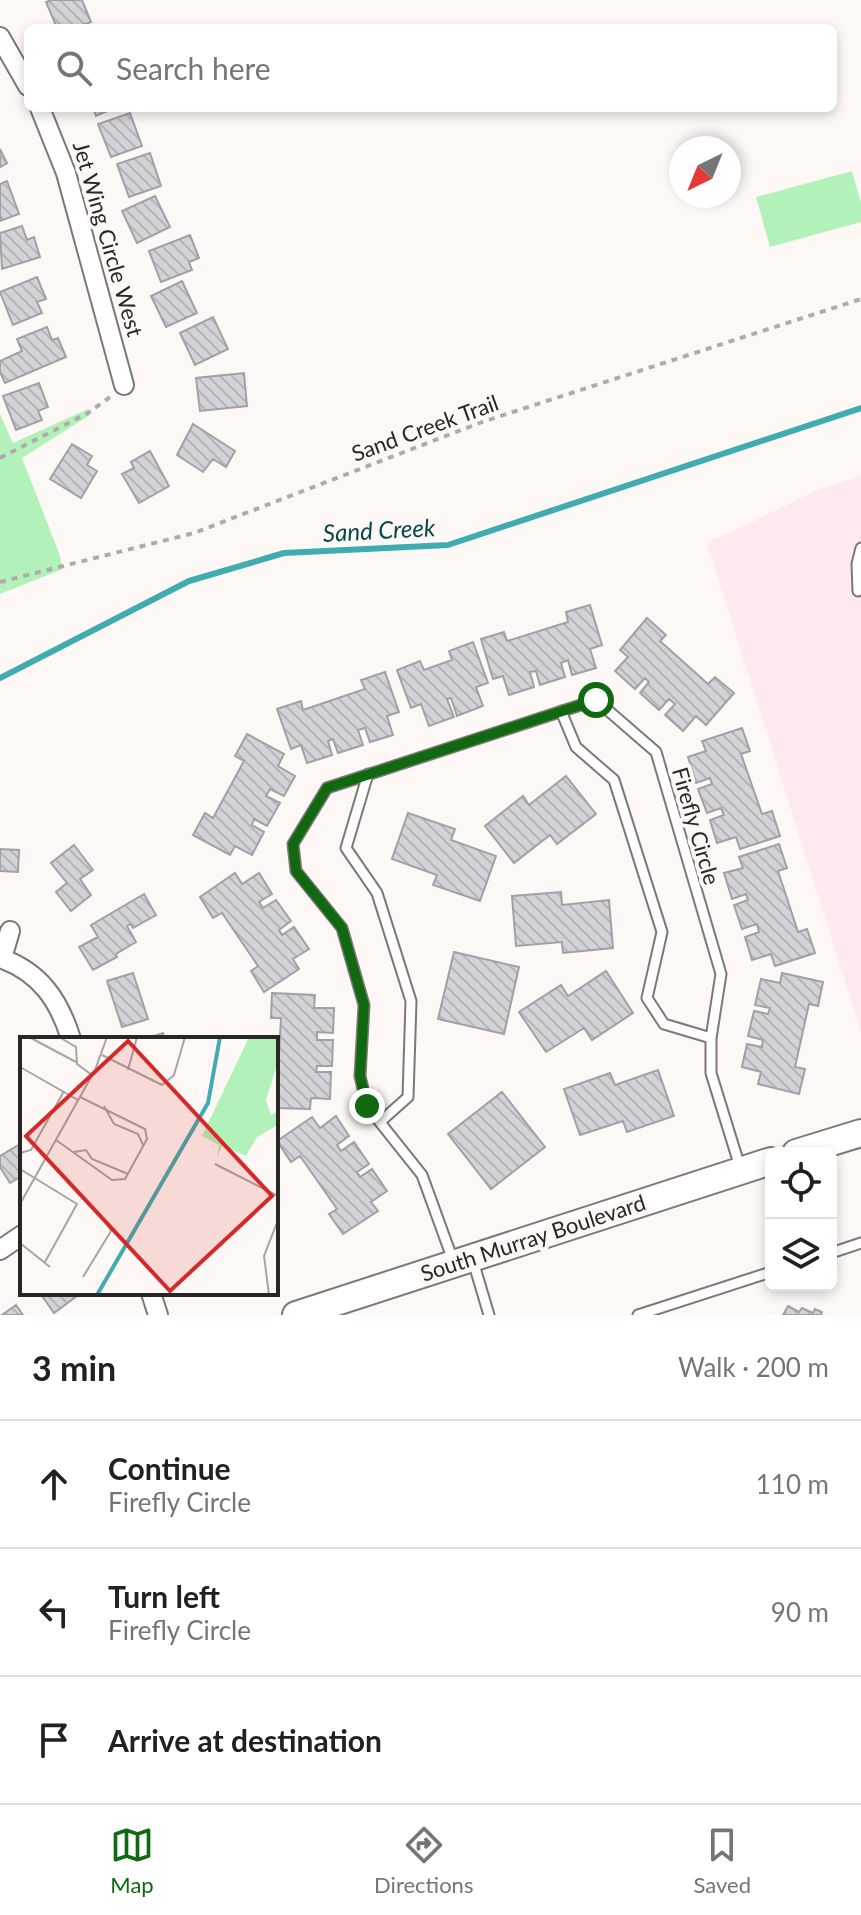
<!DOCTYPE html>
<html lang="en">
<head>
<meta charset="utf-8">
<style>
	:root { --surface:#fff; --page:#f2f2f2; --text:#202124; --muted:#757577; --line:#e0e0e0; --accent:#106910 }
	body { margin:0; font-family:Lato,sans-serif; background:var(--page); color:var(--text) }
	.controls { position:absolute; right:24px; bottom:24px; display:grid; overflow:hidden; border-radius:12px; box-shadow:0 4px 12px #0003 }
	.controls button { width:72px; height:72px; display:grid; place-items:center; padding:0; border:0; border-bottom:2px solid var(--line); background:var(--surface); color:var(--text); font:40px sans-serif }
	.compass { position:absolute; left:669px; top:136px; width:72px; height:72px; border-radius:50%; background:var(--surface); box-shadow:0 4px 12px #0003; rotate:223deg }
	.stop { position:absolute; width:24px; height:24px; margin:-18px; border:6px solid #106910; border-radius:50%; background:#fff }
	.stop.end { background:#106910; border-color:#fff; box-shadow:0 2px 8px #0008 }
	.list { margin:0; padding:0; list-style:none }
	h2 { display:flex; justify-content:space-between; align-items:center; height:104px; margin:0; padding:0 32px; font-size:34px }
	h2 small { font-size:26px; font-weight:400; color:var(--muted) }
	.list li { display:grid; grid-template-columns:52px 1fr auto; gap:24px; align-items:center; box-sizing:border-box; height:128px; padding:0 32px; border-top:2px solid var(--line) }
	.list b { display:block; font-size:30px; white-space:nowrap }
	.list p { margin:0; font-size:26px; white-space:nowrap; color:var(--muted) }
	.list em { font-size:26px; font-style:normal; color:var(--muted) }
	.icon { flex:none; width:44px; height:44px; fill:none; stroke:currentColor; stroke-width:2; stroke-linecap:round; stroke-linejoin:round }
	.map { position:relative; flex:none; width:861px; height:1315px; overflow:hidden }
	.search { position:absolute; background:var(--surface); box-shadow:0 4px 12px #0003; left:24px; right:24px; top:24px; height:88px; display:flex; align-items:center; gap:20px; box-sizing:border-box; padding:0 28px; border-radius:12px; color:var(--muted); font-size:30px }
	.sheet { height:488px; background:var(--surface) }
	nav { display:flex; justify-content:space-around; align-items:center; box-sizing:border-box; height:112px; border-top:2px solid var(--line); background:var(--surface); font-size:22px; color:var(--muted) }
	nav a { display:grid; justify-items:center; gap:4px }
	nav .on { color:var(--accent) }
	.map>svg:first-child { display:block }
</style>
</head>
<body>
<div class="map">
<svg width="861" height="1315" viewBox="0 0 861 1315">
	<defs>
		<pattern id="building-back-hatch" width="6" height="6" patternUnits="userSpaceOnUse" patternTransform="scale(2)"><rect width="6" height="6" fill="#d3d2d7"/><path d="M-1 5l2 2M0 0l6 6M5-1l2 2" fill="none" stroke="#b5b4b8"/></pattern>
	</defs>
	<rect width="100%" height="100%" fill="#fdf8f5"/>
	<!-- commercial -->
	<path fill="#fee9ee" d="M861,476V1032L707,543L818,490Z"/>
	<!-- park -->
	<path fill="#b2f2ba" d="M852,171L861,203V222L770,247L756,197Z
		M88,409L90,415L22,458L59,553L63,569L0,594V414L13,443Z"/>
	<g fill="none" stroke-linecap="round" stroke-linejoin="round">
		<!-- stream -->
		<path stroke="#40acaf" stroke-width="6" d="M0,678L189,581L284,553L448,545L861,408"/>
	</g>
	<!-- building -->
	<path fill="url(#building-back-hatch)" stroke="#a1a0a5" stroke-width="2" d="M51,0H82L91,22L75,28H57L46,2Z
		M93,108H114L96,116Z
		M130,113L142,146L111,157L98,124Z
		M0,149L7,163L0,167Z
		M150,153L161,186L129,197L117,164Z
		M7,181L19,214L0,221V184Z
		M155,196L170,227L137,243L122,211Z
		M22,226L27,240L34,237L40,257L2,269L0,233Z
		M190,235L199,258L189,262L192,270L161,282L149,251Z
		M37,277L46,299L37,302L42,313L13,325L0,292Z
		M182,281L197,313L166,327L151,296Z
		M213,317L228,349L195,365L180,333Z
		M47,327L52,340L58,338L66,357L5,383L0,372V361L22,351L17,339Z
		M244,373L247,406L200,411L196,378Z
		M39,383L48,407L38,411L42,420L16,430L3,396Z
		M193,424L235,451L226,467L213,459L203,472L177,455Z
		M72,444L92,456L87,465L97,471L81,498L50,479Z
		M150,451L169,486L139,503L122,474L134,468L131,462Z
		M590,605L602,645L590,649L596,668L572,675L568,660L561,663L565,677L540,685L536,671L530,672L534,687L509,695L503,676L493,679L481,639L504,632L507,641L568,622L566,612Z
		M647,618L666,635L660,641L708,684L715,677L734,693L706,725L696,716L683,731L665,715L675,704L669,699L659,710L640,693L649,682L645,678L635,689L615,671L628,657L620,650Z
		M473,642L488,683L476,687L483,706L457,716L451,698L447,699L454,717L429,726L421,704L411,708L397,670L420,661L424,670L452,660L449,651Z
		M385,672L399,712L387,716L393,735L370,742L365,728L358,730L363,745L338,753L333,739L328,741L332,755L307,763L301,745L291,749L277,709L301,701L303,710L365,689L361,680Z
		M742,728L750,751L741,754L762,814L772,811L780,836L740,849L736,837L717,843L710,820L724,815L721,808L707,813L698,789L712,784L710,778L696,783L688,757L706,751L702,741Z
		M247,734L284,754L278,766L295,776L284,796L270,789L266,796L280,803L267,826L254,819L252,825L264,832L252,855L235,846L230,855L193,835L205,813L213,818L244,761L235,756Z
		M566,776L596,814L557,844L550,835L514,863L485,826L523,796L529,805Z
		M408,813L455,829L451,840L496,856L480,901L433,885L437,875L392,859Z
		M779,844L787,868L778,871L798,932L807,929L815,953L775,966L771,954L752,960L745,937L759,932L757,924L742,929L734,905L748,900L746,894L732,899L724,873L743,868L739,857Z
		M74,845L93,870L80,879L91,895L71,911L56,892L67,883L51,863Z
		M0,849L19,850L18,872L0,871Z
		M235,873L242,884L259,873L272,894L259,902L263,908L276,900L291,921L279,930L282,935L294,927L309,949L293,959L299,969L264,992L251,971L258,966L222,913L213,918L200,897Z
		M561,892L562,905L609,900L613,948L563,953L562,942L516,946L512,896Z
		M144,894L156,915L133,928L130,924L127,926L136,942L116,954L117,957L93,970L79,947L98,937L91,925Z
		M454,952L519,967L504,1034L438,1019Z
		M606,971L633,1013L592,1040L584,1028L546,1052L519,1012L561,985L568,996Z
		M133,973L148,1019L122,1027L107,981Z
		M782,973L823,982L818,1006L809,1004L795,1067L805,1069L799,1094L758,1084L761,1072L742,1067L747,1044L762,1047L763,1040L748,1036L754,1011L768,1014L770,1008L755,1005L761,979L780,983Z
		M272,993L315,995L314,1008H334L333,1033L317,1032V1040H333L332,1066H317L316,1072H331L330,1099L311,1098L310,1109L276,1108L281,1018H271Z
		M163,1033L165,1039H145Z
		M658,1070L674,1116L627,1132L623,1121L580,1135L564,1089L610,1073L615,1085Z
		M502,1092L545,1147L491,1189L448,1134Z
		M336,1116L349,1136L337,1145L341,1151L354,1142L369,1164L357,1172L360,1177L372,1169L387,1191L371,1202L378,1211L343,1234L329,1214L337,1209L300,1156L291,1162L277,1141L312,1117L320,1128Z
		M22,1143V1176L10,1183L0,1167V1156Z
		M40,1293H81L54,1313Z
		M16,1305L23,1315H2Z
		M788,1306L799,1312L802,1308L813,1313L815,1309L822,1312L821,1315H783Z"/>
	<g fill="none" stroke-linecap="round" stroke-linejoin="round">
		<!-- lane casing -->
		<g stroke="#7d7876" stroke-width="13">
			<path id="lane" d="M858,591L857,564L861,548
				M561,711L576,747L614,780L662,932L647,998L664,1024L711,1038
				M368,774L346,848L377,893L411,1001L408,1097L380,1122
				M831,1253L861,1243
				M473,1261L489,1315
				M454,1263L422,1175L367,1106L360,1076L364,1005L342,928L296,871L293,844L327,788L596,700L656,752L721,974L711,1038V1073L740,1167
				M638,1315L771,1272"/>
		</g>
		<!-- street casing -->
		<g stroke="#7d7876" stroke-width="22">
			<path id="street" d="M0,37L28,86
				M40,108L66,173L124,385
				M0,958C40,972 59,1000 71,1039
				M2,958L10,931
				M0,1250L22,1235
				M151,1293L158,1315"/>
		</g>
		<!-- secondary casing -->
		<g stroke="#7d7876" stroke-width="30">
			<path id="secondary" d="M796,1153L861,1133
				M296,1315L771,1161"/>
		</g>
		<!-- path -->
		<path stroke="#afaba9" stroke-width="4" stroke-dasharray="6 6" stroke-linecap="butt" d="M0,458L88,413L110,397
			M0,582L194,533L482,422L861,299"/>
		<!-- lane -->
		<use href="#lane" stroke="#fff" stroke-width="9"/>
		<!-- street -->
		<use href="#street" stroke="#fff" stroke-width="18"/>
		<!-- secondary -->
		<use href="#secondary" stroke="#fff" stroke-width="26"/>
	</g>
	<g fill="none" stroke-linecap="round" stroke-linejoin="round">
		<!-- route -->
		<path stroke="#106910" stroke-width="10" d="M367,1106L360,1076L364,1005L342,928L296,871L293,844L327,788L596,700"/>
	</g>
	<g text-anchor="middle" stroke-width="8" stroke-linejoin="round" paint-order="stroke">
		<!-- street labels -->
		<g font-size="22" fill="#282726" stroke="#fdf8f5">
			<text transform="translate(108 239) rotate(74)" y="8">Jet Wing Circle West</text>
			<text transform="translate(425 428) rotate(-20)" y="8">Sand Creek Trail</text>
			<text transform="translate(696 826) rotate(74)" y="8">Firefly Circle</text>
			<text transform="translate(533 1238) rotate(-18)" y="8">South Murray Boulevard</text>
		</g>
		<!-- water labels -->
		<g font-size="24" font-style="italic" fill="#044849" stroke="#fdf8f5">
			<text transform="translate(379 531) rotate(-3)" y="8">Sand Creek</text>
		</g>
	</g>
	<!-- overview -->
	<g transform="translate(20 1037)">
		<rect width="258" height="258" fill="#fdf8f5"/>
		<path d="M229,0H258V25L246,63L251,78L258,74V88L237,100L226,119L202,109L197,121L199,108L182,99Z" fill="#b2f2ba"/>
		<path fill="none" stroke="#40acaf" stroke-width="4" d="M77,258L188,66L200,0"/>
		<path fill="none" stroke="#a8a4a2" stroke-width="2" d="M9,0L56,25M39,0L56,10L57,27L72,38M82,18L142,48L154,38L165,0M0,30L58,63M108,33L117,0M84,69L94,87L118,97L123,108M36,103L92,143L105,142L127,102L125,92L60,60M54,115L66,113L72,122L108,137M0,116L11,113L44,54M195,127L258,159M0,132L57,167L25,225M0,167L75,33L87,0M0,206L30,230M63,240L91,194L86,184M249,258L244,219L258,183"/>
		<path fill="#d62828" fill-opacity="0.15" stroke="#d62828" stroke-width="4" d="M108,4L252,159L150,254L6,99Z"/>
		<rect width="258" height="258" fill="none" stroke="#282726" stroke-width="4"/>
	</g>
</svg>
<div class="controls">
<button><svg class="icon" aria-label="locate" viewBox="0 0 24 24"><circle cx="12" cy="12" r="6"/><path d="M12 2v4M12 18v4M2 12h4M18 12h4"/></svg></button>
<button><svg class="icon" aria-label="layers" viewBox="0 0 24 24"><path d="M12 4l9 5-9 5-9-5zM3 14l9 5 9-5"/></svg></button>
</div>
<svg class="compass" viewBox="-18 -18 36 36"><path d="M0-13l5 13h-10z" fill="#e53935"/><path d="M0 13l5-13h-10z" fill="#757577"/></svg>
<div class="stop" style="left:596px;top:700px"></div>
<div class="stop end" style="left:367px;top:1106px"></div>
<div class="search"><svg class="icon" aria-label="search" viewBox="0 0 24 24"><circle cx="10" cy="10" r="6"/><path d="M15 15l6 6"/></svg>Search here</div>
</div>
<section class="sheet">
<h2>3 min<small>Walk · 200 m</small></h2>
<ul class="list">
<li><svg class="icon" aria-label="ahead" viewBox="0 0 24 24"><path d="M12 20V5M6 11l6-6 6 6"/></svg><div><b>Continue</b><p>Firefly Circle</p></div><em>110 m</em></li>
<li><svg class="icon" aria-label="left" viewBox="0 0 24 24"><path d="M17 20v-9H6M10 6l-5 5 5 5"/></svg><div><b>Turn left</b><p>Firefly Circle</p></div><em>90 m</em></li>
<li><svg class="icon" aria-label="arrive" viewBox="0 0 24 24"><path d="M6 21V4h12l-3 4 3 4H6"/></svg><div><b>Arrive at destination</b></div></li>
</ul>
</section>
<nav>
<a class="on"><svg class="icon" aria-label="map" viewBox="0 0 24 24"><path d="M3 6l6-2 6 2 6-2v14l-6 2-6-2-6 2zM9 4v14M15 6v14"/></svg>Map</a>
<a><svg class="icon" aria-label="directions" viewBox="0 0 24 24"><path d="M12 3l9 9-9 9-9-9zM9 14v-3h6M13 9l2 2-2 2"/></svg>Directions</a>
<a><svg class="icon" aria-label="saved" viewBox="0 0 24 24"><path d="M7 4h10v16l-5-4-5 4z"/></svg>Saved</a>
</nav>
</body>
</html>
